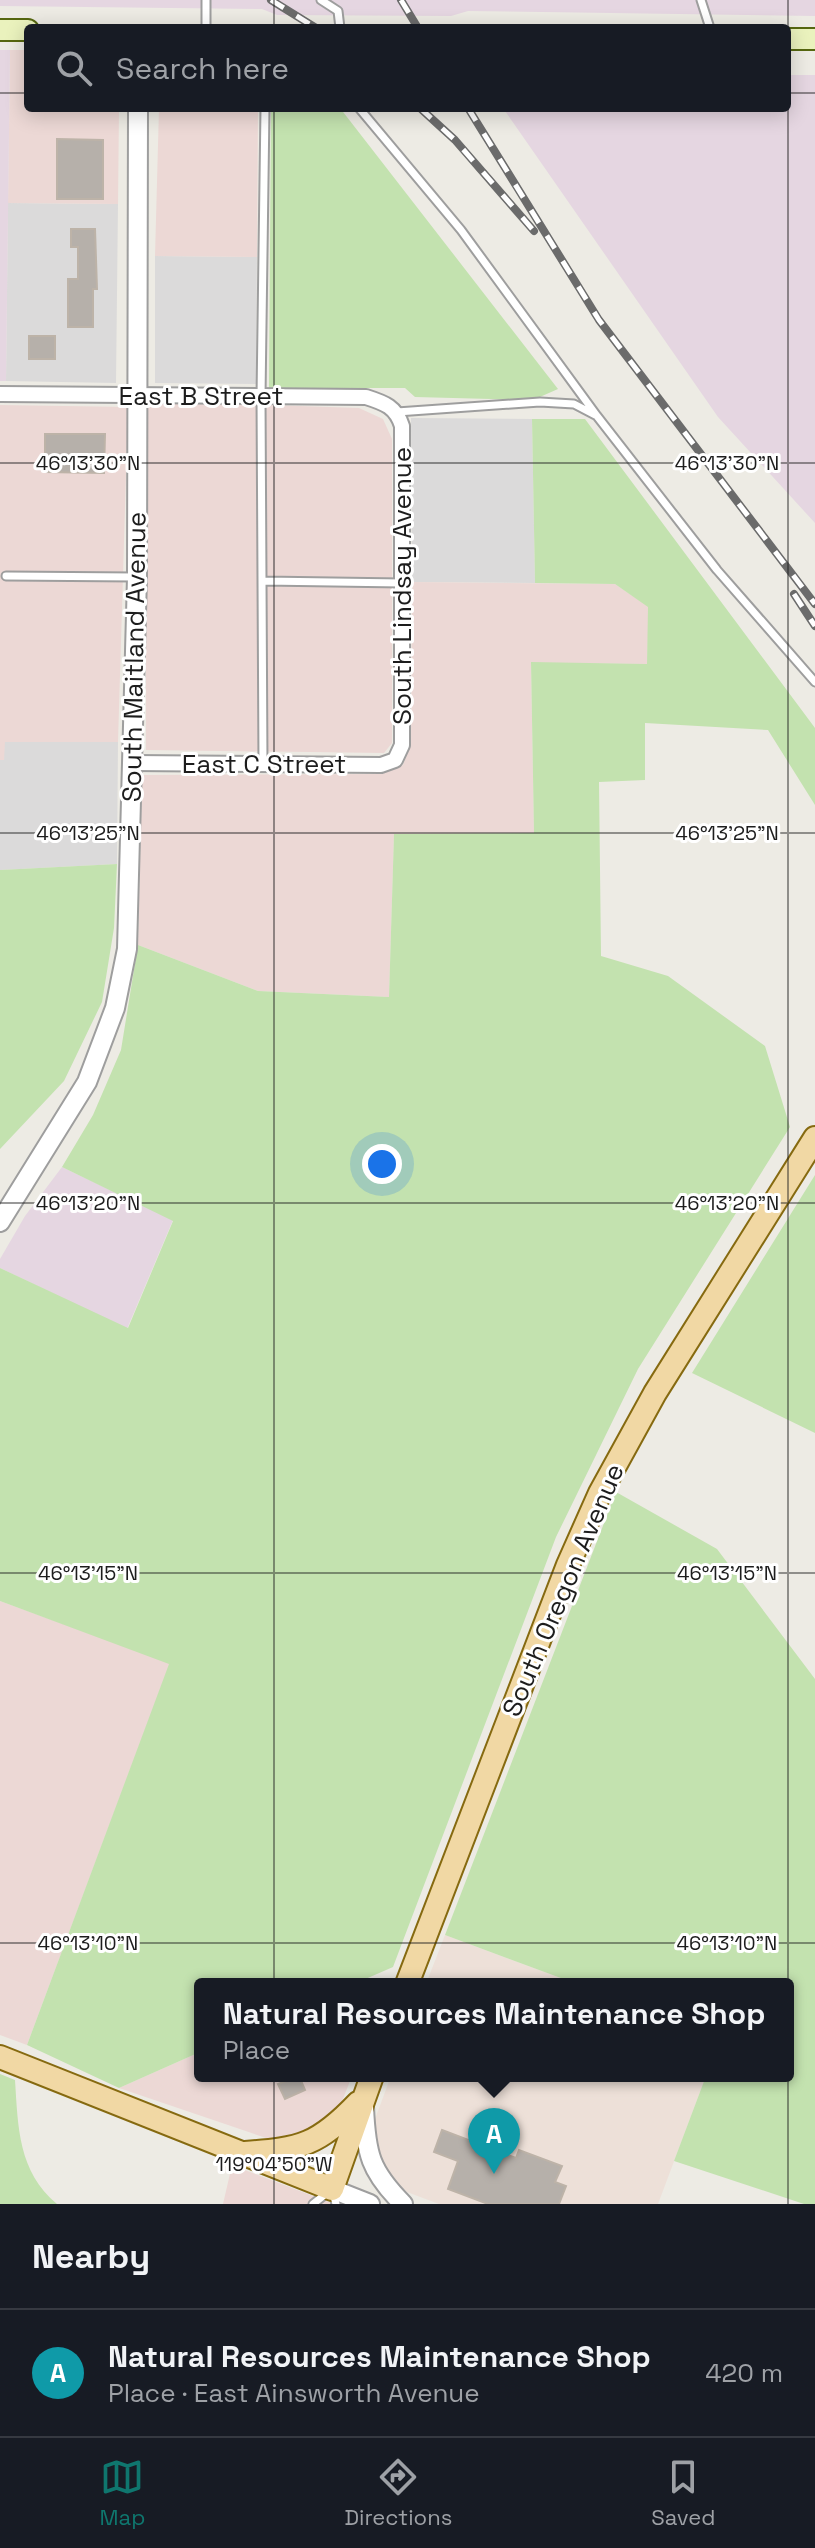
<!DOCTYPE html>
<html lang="en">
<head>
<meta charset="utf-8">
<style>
	:root { --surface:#171b24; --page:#20242c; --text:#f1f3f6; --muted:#9ea1a6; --line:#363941; --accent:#0f766e }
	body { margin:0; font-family:"Space Grotesk",sans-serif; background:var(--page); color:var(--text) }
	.you { position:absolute; left:382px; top:1164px; width:28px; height:28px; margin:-20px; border:6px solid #fff; border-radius:50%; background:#1a73e8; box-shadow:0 0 0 12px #1a73e833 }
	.badge { display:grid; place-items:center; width:52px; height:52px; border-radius:50%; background:var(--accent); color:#fff; font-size:26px; font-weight:700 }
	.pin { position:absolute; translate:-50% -66px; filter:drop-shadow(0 2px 4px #0008) }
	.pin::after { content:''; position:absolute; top:42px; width:28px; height:24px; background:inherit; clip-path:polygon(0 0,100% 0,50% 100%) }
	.popup { position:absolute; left:194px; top:1978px; width:600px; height:104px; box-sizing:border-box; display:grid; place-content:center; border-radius:8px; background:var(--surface); filter:drop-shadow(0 2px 6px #0005); font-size:26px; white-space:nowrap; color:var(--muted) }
	.popup b { font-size:30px; color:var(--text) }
	.popup::after { content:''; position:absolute; left:50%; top:100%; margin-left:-16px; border:16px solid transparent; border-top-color:var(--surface) }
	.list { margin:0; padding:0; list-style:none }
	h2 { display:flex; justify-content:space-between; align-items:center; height:104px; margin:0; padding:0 32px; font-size:34px }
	h2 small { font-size:26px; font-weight:400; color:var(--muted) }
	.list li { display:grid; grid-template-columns:52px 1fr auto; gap:24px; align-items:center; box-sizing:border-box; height:128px; padding:0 32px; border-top:2px solid var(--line) }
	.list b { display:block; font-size:30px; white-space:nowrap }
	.list p { margin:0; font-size:26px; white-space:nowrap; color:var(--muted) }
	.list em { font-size:26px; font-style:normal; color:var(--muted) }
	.icon { flex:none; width:44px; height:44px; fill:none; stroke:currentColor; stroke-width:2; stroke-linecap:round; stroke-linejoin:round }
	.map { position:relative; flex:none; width:815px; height:2204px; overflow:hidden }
	.search { position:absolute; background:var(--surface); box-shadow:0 4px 20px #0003; left:24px; right:24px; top:24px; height:88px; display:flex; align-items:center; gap:20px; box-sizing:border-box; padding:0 28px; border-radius:8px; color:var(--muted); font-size:30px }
	.sheet { height:232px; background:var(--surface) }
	nav { display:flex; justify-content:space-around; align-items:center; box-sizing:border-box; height:112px; border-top:2px solid var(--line); background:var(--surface); font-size:22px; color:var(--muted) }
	nav a { display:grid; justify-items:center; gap:4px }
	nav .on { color:var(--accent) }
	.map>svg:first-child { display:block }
</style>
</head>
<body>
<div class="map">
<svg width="815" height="2204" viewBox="0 0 815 2204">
	<rect width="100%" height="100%" fill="#edebe4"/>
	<!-- residential -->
	<path fill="#dbdada" d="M8,203L118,204L116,383L6,381Z
		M155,256L257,257L256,384L155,383Z
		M411,418L532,419L535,583L412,582Z
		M4,742H118L117,864L0,870V760L4,759Z"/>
	<!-- commercial -->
	<path fill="#ecd8d5" d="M10,50H28V108H119L118,204L8,203Z
		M159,108H258L257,257L155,256Z
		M146,401L359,408L383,419L392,439V743L384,753L146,750Z
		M0,405L128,407L118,742H5L4,760H0Z
		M412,582L615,584L649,607L647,664L531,663L534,833L394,835L389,997L258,991L138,945L142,775L380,774L403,765L411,742Z
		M0,1601L170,1663L27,2045L0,2035Z
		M200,2052V2076H352L337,2114L308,2140L269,2139L119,2088Z
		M232,2165L334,2204H223Z"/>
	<!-- industrial -->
	<path fill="#e5d6e1" d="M0,0H815V16L468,11L451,16L277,15L262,9L0,6Z
		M0,50H10L6,381H0Z
		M787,75H815V523L718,417L503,108H787Z
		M62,1167L173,1220L127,1329L0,1268V1259L25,1216Z"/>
	<!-- military -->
	<path fill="#ede0d8" d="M445,1935L577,1984H426Z
		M391,2076H706L658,2204H439L407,2192L378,2163L372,2127Z"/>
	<!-- grass -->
	<path fill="#c3e2af" d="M271,108H340L558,389L533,400L415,397L405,388H269Z
		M532,419H585L815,728V805L768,730L645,723V780L599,782L601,956L668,976L765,1046L790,1127L638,1369L556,1537L393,1967L354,1984H200V2052L119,2088L27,2045L169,1664L0,1601V1268L128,1328L173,1221L62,1167L93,1115L121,1050L138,945L258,991L389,997L394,834L534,833L531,662L647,664L648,607L615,584L535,583Z
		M117,864L114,928L102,1002L64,1081L0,1149V870Z
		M815,1175V1433L692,1373Z
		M616,1492L717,1549L815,1679V2204H804L674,2161L706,2076H788V1984H577L445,1935Z
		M0,2074L15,2080C18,2126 18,2172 57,2204H0Z"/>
	<!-- building -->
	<path fill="#b6b0aa" stroke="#bdb3a8" stroke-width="2" d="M57,139L103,140V199H57Z
		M71,229H95L97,289H93V327H68V279H78V247H71Z
		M29,336H55V359H29Z
		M45,434H105L104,473L45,472Z
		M299,2076L305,2090L285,2099L278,2084Z
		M442,2130L516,2158L519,2150L562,2166L555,2182L566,2186L559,2204H488L448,2189L458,2161L434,2152Z"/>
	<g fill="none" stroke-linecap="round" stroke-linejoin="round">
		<!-- service casing -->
		<g stroke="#9e9e9e" stroke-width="11">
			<path id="service" d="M206,0V28
				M321,0L338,11L340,28
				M701,0L710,28
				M359,108L461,230L597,416L717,570L815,682
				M397,412L540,402L574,404L595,415
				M6,576L135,577
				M264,581L402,583
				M263,764L261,397L265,108
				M313,2204L332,2189L336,2204"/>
		</g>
		<!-- minor casing -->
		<g stroke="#9e9e9e" stroke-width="18">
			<path id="minor" d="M0,394L366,397C385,403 396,407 402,426V745L395,760L381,765L132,763"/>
		</g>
		<!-- tertiary casing -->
		<g stroke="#9e9e9e" stroke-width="22">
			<path id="tertiary" d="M0,1222L87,1082L115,1008L127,949L137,577L138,108
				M364,2107C366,2154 370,2171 403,2204
				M332,2189L370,2204"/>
		</g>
		<!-- secondary casing -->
		<g stroke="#566710" stroke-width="24">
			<path id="secondary" d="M0,30H28
				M787,39H815"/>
		</g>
		<!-- primary casing -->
		<g stroke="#866a10" stroke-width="26">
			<path id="primary" d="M407,1984L568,1565L600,1493L655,1393L815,1138
				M0,2057L332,2189L372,2076
				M245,2153C301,2149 318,2145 358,2103"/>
		</g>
		<!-- service -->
		<use href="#service" stroke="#fff" stroke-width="7"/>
		<!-- minor -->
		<use href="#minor" stroke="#fff" stroke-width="14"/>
		<!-- tertiary -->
		<use href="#tertiary" stroke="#fff" stroke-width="18"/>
		<!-- secondary -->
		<use href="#secondary" stroke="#eaf2bd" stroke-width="20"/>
		<!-- primary -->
		<use href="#primary" stroke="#f1d8a4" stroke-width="22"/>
		<!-- rail casing -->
		<g stroke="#6b6b6b" stroke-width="8">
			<path id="rail" d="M271,0L316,28
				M401,0L418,28
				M420,108L455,140L534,231
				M468,108L599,320L815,604
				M794,594L815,626"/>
		</g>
		<!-- rail -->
		<use href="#rail" stroke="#fff" stroke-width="5" stroke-dasharray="15" stroke-linecap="butt"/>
	</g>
	<!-- ticks -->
	<path fill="none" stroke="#1d1d1d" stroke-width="2" stroke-opacity="0.45" d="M274,0V28M788,0V2204M0,93H28M787,93H815M274,108V2204M0,463H815M0,833H815M0,1203H815M0,1573H815M0,1943H815"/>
	<g text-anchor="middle" stroke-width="6" stroke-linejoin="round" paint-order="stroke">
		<!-- street labels -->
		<g font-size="26" fill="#1d1d1d" stroke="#fff">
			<text x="201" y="405">East B Street</text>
			<text transform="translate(402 586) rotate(-90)" y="9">South Lindsay Avenue</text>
			<text transform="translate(134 657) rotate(-89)" y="9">South Maitland Avenue</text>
			<text x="264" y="773">East C Street</text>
			<text transform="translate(563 1590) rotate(-67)" y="9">South Oregon Avenue</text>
		</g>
	</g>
	<g font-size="20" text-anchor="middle" fill="#1d1d1d" stroke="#fff" stroke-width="6" stroke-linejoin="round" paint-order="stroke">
		<text x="88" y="470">46°13'30"N</text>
		<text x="727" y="470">46°13'30"N</text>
		<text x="88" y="840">46°13'25"N</text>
		<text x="727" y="840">46°13'25"N</text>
		<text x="88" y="1210">46°13'20"N</text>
		<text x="727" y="1210">46°13'20"N</text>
		<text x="88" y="1580">46°13'15"N</text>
		<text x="727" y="1580">46°13'15"N</text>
		<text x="88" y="1950">46°13'10"N</text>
		<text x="727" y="1950">46°13'10"N</text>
		<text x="274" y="2171">119°04'50"W</text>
	</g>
</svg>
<div class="you"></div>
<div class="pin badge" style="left:494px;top:2174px;background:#0f9aa8">A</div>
<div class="popup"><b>Natural Resources Maintenance Shop</b>Place</div>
<div class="search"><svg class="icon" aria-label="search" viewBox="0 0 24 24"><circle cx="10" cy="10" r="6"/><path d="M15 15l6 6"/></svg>Search here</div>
</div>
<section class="sheet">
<h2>Nearby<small></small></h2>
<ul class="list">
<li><span class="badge" style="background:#0f9aa8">A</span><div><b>Natural Resources Maintenance Shop</b><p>Place · East Ainsworth Avenue</p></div><em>420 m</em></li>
</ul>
</section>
<nav>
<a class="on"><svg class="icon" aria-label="map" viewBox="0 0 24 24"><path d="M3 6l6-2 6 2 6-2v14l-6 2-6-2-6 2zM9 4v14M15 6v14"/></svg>Map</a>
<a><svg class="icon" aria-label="directions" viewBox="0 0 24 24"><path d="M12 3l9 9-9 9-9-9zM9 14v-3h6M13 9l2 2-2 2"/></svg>Directions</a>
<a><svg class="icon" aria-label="saved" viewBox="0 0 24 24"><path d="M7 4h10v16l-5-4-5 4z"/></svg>Saved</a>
</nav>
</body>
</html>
